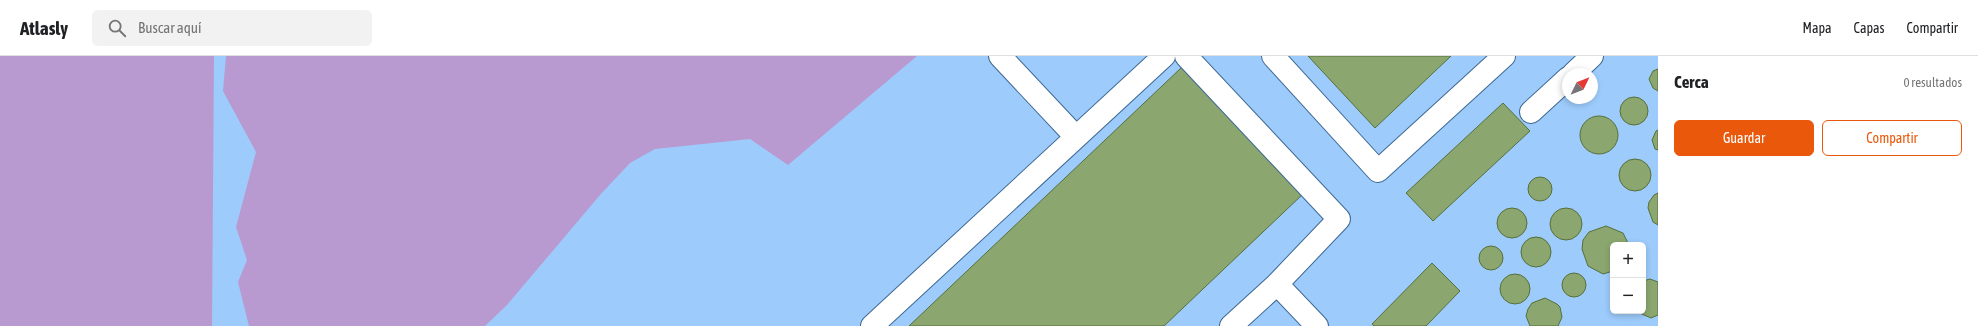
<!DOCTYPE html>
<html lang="es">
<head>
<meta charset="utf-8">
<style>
	:root { --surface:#fff; --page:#f2f2f2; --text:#202124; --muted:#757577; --line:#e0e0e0; --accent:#ea580c }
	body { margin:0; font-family:"Asap Condensed",sans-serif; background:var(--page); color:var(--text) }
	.controls { position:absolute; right:12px; bottom:12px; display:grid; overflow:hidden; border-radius:6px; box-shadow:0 2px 6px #0003 }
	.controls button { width:36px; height:36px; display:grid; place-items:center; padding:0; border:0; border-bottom:1px solid var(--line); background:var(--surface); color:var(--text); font:20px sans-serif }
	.compass { position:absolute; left:1562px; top:12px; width:36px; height:36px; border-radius:50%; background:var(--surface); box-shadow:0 2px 6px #0003; rotate:47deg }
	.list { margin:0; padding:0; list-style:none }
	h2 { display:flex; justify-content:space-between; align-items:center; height:52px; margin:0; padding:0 16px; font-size:17px }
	h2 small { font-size:13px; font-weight:400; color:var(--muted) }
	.actions { display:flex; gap:8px; padding:12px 16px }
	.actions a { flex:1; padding:9px 0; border:1px solid var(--accent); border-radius:6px; text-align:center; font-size:14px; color:var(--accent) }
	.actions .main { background:var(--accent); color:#fff }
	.icon { flex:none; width:22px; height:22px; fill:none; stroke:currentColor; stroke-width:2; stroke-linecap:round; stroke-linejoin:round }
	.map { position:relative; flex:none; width:1658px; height:270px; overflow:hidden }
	header { display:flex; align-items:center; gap:24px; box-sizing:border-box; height:56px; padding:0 20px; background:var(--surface); border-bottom:1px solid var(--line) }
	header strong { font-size:19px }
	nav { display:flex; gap:22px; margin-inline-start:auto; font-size:14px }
	.search { width:280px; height:36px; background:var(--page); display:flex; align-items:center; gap:10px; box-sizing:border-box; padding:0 14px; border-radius:6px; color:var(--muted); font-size:15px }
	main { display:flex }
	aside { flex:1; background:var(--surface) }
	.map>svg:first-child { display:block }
</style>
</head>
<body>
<header>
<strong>Atlasly</strong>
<div class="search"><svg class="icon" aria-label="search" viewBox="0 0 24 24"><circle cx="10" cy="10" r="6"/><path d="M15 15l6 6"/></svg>Buscar aquí</div>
<nav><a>Mapa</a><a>Capas</a><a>Compartir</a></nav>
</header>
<main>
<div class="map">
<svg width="1658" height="270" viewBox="0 0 1658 270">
	<rect width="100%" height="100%" fill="#9dcbfb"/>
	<!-- water -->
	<path fill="#b89ad1" d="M0,0H214L212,270H0Z
		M226,0H917L788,109L750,83L655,93L630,107L600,139L507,249L485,270H249L238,226L247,204L236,171L256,96L223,35Z"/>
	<!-- building -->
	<path fill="#8ba76f" stroke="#566f3a" d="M1308,0H1451L1375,72Z
		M1182,11L1303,138L1164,270H909Z
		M1658,13V35L1653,32L1649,23L1653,15Z
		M1620 55a14 14 0 1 1 28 0a14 14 0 1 1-28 0Z
		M1503,47L1530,75L1433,165L1406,137Z
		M1580 79a19 19 0 1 1 38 0a19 19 0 1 1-38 0Z
		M1658,74V94L1655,93L1652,84L1656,75Z
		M1619 119a16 16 0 1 1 32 0a16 16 0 1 1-32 0Z
		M1528 133a12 12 0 1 1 24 0a12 12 0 1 1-24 0Z
		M1658,137V169L1653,166L1648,152L1649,146L1654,139Z
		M1550 168a16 16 0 1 1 32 0a16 16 0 1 1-32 0Z
		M1497 167a15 15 0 1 1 30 0a15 15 0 1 1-30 0Z
		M1606,170L1623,177L1629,189H1613V215L1603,218L1588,210L1582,193L1583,184L1589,176Z
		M1521 196a15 15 0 1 1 30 0a15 15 0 1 1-30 0Z
		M1479 202a12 12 0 1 1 24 0a12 12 0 1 1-24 0Z
		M1432,207L1460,235L1426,270H1374L1372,268Z
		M1562 229a12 12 0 1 1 24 0a12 12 0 1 1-24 0Z
		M1500 233a15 15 0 1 1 30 0a15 15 0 1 1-30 0Z
		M1650,223L1658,226V259L1651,262L1635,255H1643V225Z
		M1545,242L1557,248L1560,251L1562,261L1558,270H1530L1526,260L1528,253L1532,247Z"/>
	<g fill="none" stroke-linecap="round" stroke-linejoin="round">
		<!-- minor casing -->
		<g stroke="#3d6892" stroke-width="24">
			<path id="minor" d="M1000,0L1076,81
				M1186,0L1339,163L1277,228L1231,270
				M1273,0L1378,115L1504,0
				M1573,18L1592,0
				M1531,56L1568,22
				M1277,228L1317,270
				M872,270L1164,0"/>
		</g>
		<!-- minor -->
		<use href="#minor" stroke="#fff" stroke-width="22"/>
	</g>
</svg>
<div class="controls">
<button>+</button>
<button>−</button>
</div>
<svg class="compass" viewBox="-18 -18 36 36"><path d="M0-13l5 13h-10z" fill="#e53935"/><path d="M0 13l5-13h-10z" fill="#757577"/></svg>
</div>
<aside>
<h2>Cerca<small>0 resultados</small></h2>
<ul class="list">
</ul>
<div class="actions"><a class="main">Guardar</a><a>Compartir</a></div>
</aside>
</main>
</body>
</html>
